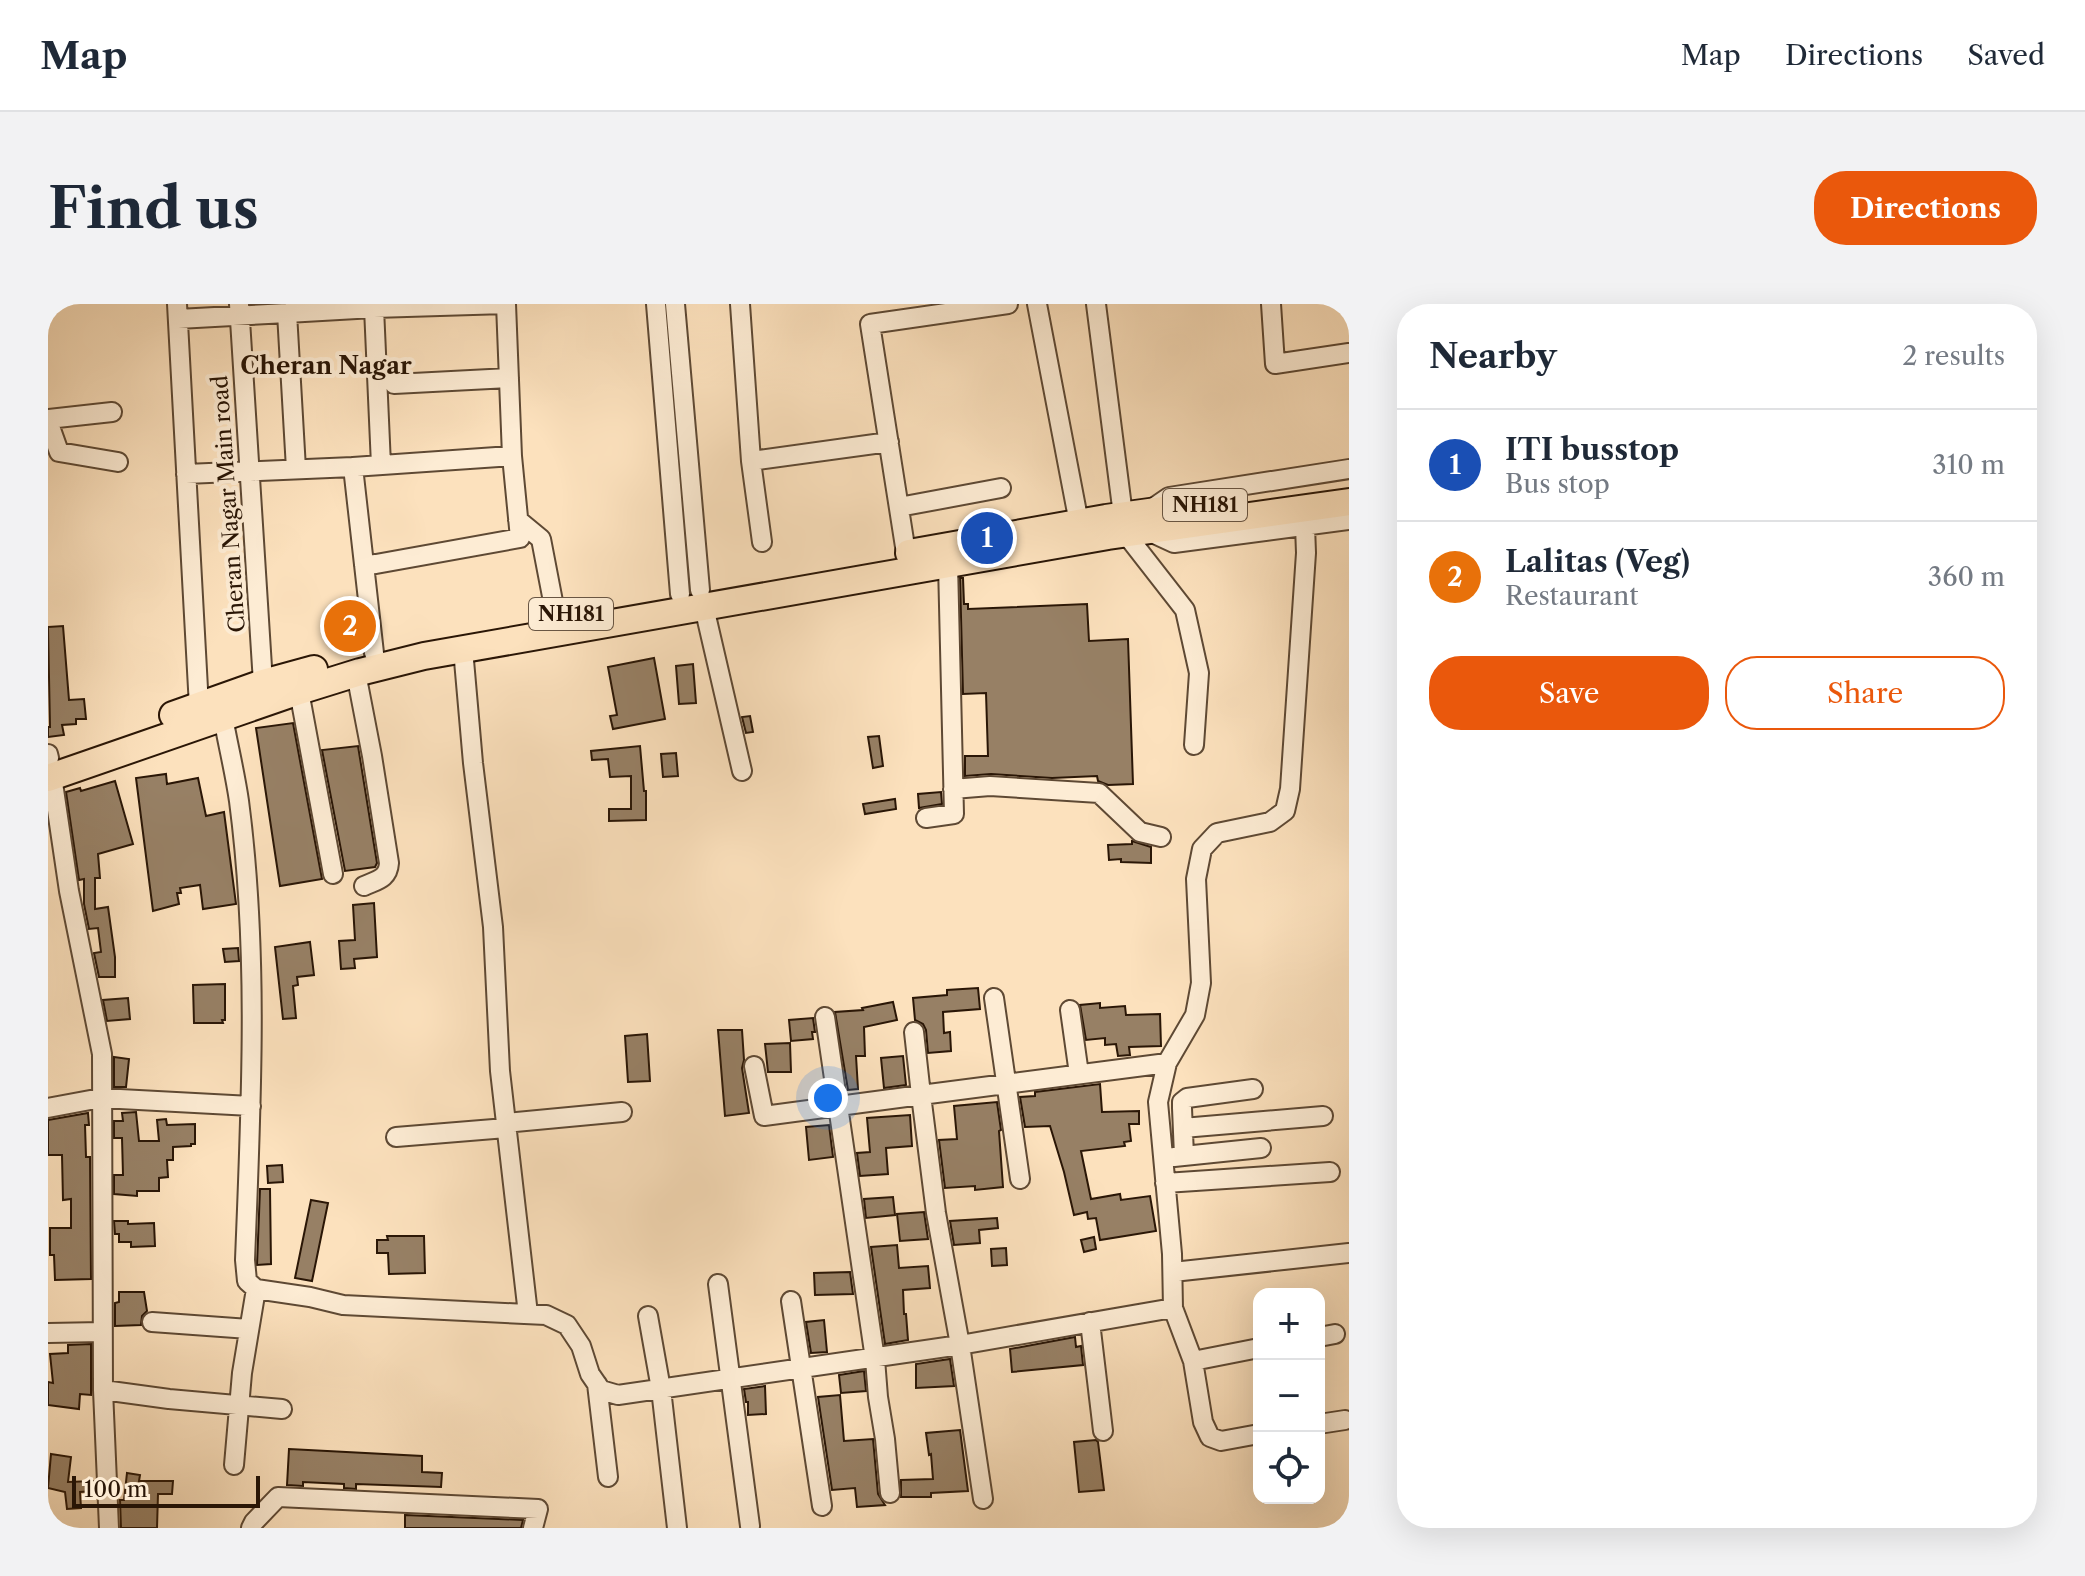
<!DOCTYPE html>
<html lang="en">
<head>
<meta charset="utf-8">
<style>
	:root { --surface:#fff; --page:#f2f2f3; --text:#1f2937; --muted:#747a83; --line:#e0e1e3; --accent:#ea580c }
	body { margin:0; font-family:"Libre Caslon Text",serif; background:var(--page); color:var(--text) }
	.controls { position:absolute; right:24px; bottom:24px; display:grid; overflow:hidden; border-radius:16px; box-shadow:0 8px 32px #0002 }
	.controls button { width:72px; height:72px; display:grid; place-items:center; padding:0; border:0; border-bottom:2px solid var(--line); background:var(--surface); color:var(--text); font:40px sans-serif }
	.scale { position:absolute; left:24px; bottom:20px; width:188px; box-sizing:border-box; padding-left:8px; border:4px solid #2a1606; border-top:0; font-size:22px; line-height:28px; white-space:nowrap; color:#2a1606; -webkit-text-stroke:6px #fdecd4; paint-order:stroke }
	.you { position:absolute; left:780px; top:794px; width:28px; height:28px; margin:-20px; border:6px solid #fff; border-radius:50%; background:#1a73e8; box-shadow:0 0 0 12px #1a73e833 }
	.badge { display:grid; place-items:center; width:52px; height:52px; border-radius:50%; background:var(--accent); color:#fff; font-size:26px; font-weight:700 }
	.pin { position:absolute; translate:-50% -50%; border:4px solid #fff; box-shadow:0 2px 8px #0006 }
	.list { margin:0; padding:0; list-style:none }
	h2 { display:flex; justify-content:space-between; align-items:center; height:104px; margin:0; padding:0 32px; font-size:34px }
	h2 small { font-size:26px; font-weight:400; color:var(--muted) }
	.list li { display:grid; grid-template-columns:52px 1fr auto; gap:24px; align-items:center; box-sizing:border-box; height:112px; padding:0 32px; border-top:2px solid var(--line) }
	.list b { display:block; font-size:30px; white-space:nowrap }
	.list p { margin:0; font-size:26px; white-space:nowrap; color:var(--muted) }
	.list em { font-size:26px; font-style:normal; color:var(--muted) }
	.actions { display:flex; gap:16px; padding:24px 32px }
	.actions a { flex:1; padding:18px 0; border:2px solid var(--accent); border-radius:32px; text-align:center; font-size:28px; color:var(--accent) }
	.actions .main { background:var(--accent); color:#fff }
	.icon { flex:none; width:44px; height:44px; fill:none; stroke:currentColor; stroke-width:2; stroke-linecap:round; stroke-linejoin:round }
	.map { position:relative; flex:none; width:1301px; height:1224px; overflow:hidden; border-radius:32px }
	header { display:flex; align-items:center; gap:48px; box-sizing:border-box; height:112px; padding:0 40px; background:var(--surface); border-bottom:2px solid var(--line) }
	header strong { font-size:38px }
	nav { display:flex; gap:44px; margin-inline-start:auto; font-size:28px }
	.intro { display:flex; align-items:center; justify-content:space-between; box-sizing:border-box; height:192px; padding:0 48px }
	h1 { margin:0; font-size:56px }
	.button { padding:20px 36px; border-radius:32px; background:var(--accent); color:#fff; font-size:28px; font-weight:700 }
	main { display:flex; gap:48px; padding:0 48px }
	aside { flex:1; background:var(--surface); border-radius:32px; box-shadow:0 8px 32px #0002 }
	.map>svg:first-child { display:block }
</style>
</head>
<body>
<header>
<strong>Map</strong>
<nav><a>Map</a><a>Directions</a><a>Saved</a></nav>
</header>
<div class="intro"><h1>Find us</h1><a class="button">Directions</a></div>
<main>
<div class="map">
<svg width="1301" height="1224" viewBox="0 0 1301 1224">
	<rect width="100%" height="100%" fill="#fce1bd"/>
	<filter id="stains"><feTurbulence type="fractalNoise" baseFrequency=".0025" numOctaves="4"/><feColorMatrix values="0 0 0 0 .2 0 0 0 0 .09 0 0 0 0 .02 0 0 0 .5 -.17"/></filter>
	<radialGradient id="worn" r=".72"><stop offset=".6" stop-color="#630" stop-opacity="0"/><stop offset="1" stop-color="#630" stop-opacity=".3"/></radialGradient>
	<!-- building -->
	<path fill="#978065" stroke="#2a1606" stroke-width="2" d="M912,274H915L916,300H920V305L1039,300L1041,337L1080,335L1085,480L1060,481L1050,477L1049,472L1004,474L943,470L917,472V452H940L938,389L915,390Z
		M15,322L21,396L36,395L38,415H28V420L14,421L16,431L0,433V423H2L0,323Z
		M606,354L617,415L565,425L562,412L569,411L560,363Z
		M645,360L648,399L631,400L628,362Z
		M702,412L705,428L698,429L694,413Z
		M245,419L274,575L232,582L208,424Z
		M831,432L835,462L825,464L820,433Z
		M310,442L329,559L327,563L297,567L274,446Z
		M592,442L596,487H598V516L561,517V505H583V472L562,473L560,455L544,456L543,447Z
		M628,449L630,472L615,473L613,450Z
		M118,470L119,480L150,474L158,512L176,508L188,600L155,605L152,581L132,584L133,589H129L131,600L105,607L88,474Z
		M67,477L85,540L50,550L52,574H47V605L60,603L67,653V673H51L46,649L53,648L50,624L41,625L36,600V575L31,576L18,488L32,484L33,487Z
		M893,488L894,500L871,504L870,490Z
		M847,495L848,505L817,510L815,500Z
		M1084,537L1103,543V559L1073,558V555L1061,556L1060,541L1084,540Z
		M326,599L329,653L306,655L307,664L293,665L291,637L307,636L305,601Z
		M262,638L266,671L249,673L250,681L245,682L248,714L235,715L227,643Z
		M190,644L191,657L177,658L175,645Z
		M177,680V716H174L175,719H146L145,681Z
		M930,684L932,705L895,708L896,729L902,728L903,747L880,749L878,726L875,720L867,716L865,694L899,691V686Z
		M80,694L82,715L59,717L55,696Z
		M845,698L849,716L816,723L817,752H808L810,785L800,786L787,708L815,706L814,704Z
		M1052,699V704L1077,702L1078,711L1112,710L1113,742L1081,743L1082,751L1070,752L1068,740L1057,741V734L1038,736L1032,701Z
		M765,714L767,728H764L765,735L743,737L741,716Z
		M670,726H694L696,756L694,764L701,809L677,812Z
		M599,730L602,777L580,778L577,732Z
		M742,739L743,768H720L717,740Z
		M855,752L858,781L836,784L833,754Z
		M66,753L81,755L78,783H66Z
		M1052,780L1054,808L1091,807V820H1081L1083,837L1076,838L1077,842L1033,847L1043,895L1072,890L1073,896L1102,892L1108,927L1052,936L1048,914L1040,915L1039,908L1026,911L1016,868L1002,822L977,823L972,793L987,792V788Z
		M949,798L953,826L951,827L955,883L927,886V882L897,884L891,836L909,835L906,802Z
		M88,808L91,837H111L109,816L118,815L119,821L147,820V840H143V842L125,843V856H119L120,873L111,874V887H89V892L66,890V871H75L74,834H66V817H75L74,809Z
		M40,809L41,821H37L38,853H42L43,975L7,976L6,951H2V924H23V895L15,896L14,851H0V816Z
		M862,811L864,842L838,844L840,870L812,872L809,849L822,848L819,814Z
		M781,821L785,853L761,856L758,823Z
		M234,861L235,878L220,879L219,862Z
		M212,885H222L223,960L209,961Z
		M845,893L847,911L818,914L816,895Z
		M263,896L280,899L264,977L247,974Z
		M876,908L880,935L852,937L849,910Z
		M949,914L950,924L931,926L932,939L906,941L902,917Z
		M66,917H80V920L106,919L107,942L83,943V938H71V930H67Z
		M339,932H376L377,969L341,970L340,949H329V936H340Z
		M1046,933L1048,945L1036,948L1033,936Z
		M849,941L851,964L880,962L882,984L855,986L856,1010H858L860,1036L837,1040L823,943Z
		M958,944L959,961L944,962L943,945Z
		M802,968L805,990L767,991L766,969Z
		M71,988H96L99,1007L94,1012L93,1021L67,1022V999L71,998Z
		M776,1016L779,1048L763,1049L758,1018Z
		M1027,1033L1028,1043L1033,1042L1035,1061L964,1068L962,1045Z
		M43,1040V1091L32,1090L31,1105L0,1101V1078L5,1079L2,1050L20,1049V1041Z
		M902,1055L906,1082L868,1084V1060Z
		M816,1067L818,1087L793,1089L791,1071Z
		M717,1082L718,1110L700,1111V1098H698L696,1085Z
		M792,1091L796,1137L825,1135L830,1190L837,1201L809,1203L807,1184L784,1186L770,1093Z
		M912,1126L920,1187L883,1189V1193H853V1176L885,1175L883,1150L881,1151L878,1129Z
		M1048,1136L1050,1138L1056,1186L1031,1188L1026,1138Z
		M241,1145L374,1152V1168L394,1169L393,1183L308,1180V1185L296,1184V1180L255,1178V1182L239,1181Z
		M3,1150L23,1153L20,1178L46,1177L47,1187L32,1188L33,1204L19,1205L17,1188L0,1184Z
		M79,1169L92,1171L91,1177H125L124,1190H110L109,1224H73L72,1196H76Z
		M357,1211L475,1216L473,1224H357Z"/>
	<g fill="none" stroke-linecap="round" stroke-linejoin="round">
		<!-- minor casing -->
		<g stroke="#5e4934" stroke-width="22">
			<path id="minor" d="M129,0L151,403
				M191,0L215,379L217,387
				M608,0L632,290
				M627,0L652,286
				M692,0L703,157L714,238
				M989,0L1031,219
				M1048,0L1075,211
				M1223,0L1227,60L1301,49
				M239,9L326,4
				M130,15L239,9L248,165
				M346,80L461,74
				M0,115L64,108
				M0,117L11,148L70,158
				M703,157L841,138
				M138,170L305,163
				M851,203L953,184
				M1102,206L1121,193L1301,165
				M470,216L493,235L508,313
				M1100,227L1126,239L1301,216
				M1077,229L1137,306L1151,369L1146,441
				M858,249L822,20L960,0
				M316,261L328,260L472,234L464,152
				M656,303L694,467
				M415,345L425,459L445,623L452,767L480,1010
				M326,349L305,163L464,152L458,0L326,4L333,161
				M308,369L324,452L341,559C340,575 329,576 316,582
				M251,387L285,570
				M175,413C180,441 187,469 191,497C211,649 203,803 197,956L199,977L208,985L262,993L295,1001L498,1011L519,1021L533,1042L542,1070L553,1086L570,1091L912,1041L935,1195
				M0,450L1,454
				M4,472L21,587L54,750L55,1086L61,1224
				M905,485L942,482L1051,489L1092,528L1113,533
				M878,514L906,510L900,260
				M946,694L972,875
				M1022,706L1031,770
				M777,713L827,1055L830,1093L837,1135L842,1189
				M1119,759L873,791L888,909L912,1041L1125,1004L1124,950L1110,798L1119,759L1147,711L1153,679L1148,575L1154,545L1169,529L1222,518L1237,507L1242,485L1258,249L1257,222
				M706,762L716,812L873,791L866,728
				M0,804L53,794L203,802
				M458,819L574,808
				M1135,824L1275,812
				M348,833L458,824
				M1136,852L1134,804V798L1139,794L1205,785
				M1126,853L1213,844
				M1117,879L1282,868
				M1125,968L1301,949
				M670,980L702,1222
				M743,997L774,1202
				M1125,1004L1145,1057L1155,1118L1162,1133L1173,1137L1211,1130
				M600,1012L613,1085L629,1224
				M104,1018L201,1025
				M1042,1018L1055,1127
				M0,1029L54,1028
				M1271,1033L1287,1030
				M1145,1057L1211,1044
				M549,1080L560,1173
				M55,1086L121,1095L234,1105
				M1271,1120L1297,1116
				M186,1161L194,1069L208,985
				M203,1224L206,1218L230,1193L490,1205L485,1224"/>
		</g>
		<!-- highway casing -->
		<g stroke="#2a1606" stroke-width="30">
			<path id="highway" d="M861,249L1058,214L1123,205
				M125,411L215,379L266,365
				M0,474L251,387L312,368L376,352L1060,232L1301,198"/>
		</g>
		<!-- minor -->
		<use href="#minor" stroke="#fdecd4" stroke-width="18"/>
		<!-- highway -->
		<use href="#highway" stroke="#fce1bd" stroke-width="26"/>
		<!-- rail -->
		<path stroke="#2a1606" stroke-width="4" stroke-dasharray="14 14" stroke-linecap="butt" d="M1289,1224L1301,1222"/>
	</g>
	<g text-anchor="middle" stroke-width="8" stroke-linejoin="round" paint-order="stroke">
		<!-- shield labels -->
		<g fill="#fdecd4" stroke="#695644" stroke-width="2">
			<rect x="1115" y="185" width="84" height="32" rx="6"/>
			<rect x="481" y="294" width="84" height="32" rx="6"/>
		</g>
		<g font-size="20" font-weight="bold" fill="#2a1606">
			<text x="1157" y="208">NH181</text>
			<text x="523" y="317">NH181</text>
		</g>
		<!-- street labels -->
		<g font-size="22" fill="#2a1606" stroke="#fdecd4">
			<text transform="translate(180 200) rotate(-94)" y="8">Cheran Nagar Main road</text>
		</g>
		<!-- neighbourhood labels -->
		<g font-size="24" font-weight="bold" fill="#2a1606" stroke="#fdecd4">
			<text x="278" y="70">Cheran Nagar</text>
		</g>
	</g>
	<rect width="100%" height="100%" filter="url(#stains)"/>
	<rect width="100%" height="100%" fill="url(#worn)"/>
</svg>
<div class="controls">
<button>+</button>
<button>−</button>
<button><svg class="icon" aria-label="locate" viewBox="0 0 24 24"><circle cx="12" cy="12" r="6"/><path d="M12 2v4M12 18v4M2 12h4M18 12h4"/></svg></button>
</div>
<div class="scale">100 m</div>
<div class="you"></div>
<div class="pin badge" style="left:939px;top:234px;background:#1a4fb4">1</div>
<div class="pin badge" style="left:302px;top:322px;background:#e8710a">2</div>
</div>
<aside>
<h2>Nearby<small>2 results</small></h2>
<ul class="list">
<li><span class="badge" style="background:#1a4fb4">1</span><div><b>ITI busstop</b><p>Bus stop</p></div><em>310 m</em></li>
<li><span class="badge" style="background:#e8710a">2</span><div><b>Lalitas (Veg)</b><p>Restaurant</p></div><em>360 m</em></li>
</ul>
<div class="actions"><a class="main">Save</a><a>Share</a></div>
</aside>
</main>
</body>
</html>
